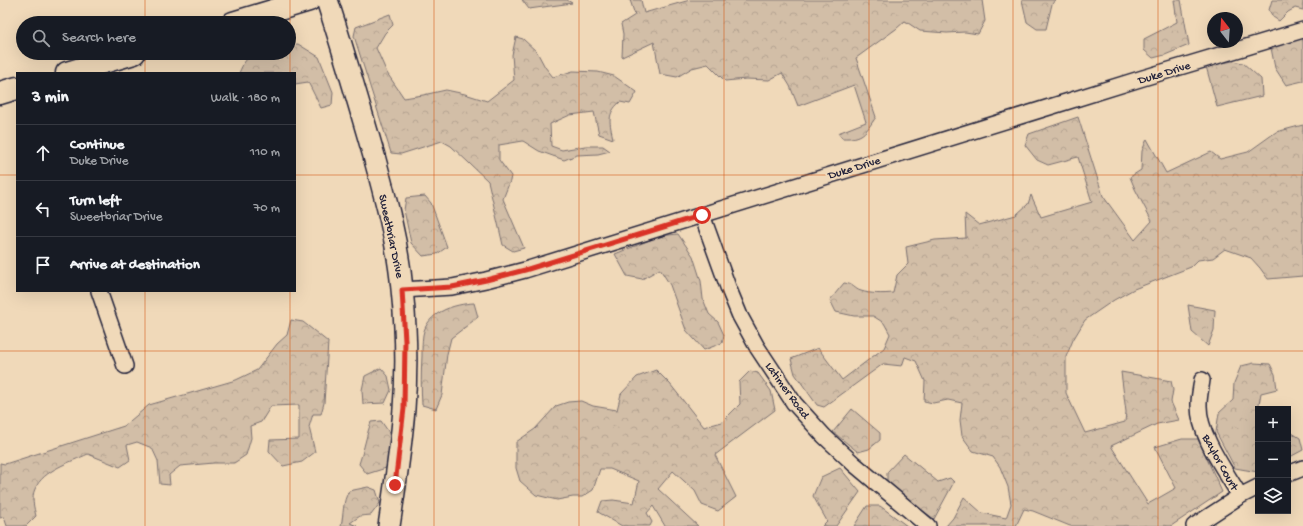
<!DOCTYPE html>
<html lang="en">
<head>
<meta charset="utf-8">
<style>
	:root { --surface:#171b24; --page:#20242c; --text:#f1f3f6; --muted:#9ea1a6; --line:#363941 }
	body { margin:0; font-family:"Gochi Hand",sans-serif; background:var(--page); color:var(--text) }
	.controls { position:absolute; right:12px; bottom:12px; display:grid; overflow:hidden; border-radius:0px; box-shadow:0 4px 16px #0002 }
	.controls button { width:36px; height:36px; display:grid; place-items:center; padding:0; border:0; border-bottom:1px solid var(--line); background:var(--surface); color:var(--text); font:20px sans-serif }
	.compass { position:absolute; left:1207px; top:12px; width:36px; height:36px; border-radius:50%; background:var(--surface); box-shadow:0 4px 16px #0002; rotate:343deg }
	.stop { position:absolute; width:12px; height:12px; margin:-9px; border:3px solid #d93025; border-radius:50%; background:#fff }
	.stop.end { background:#d93025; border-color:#fff; box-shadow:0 1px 4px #0008 }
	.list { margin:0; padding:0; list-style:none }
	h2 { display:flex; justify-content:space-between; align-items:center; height:52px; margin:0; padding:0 16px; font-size:17px }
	h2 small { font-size:13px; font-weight:400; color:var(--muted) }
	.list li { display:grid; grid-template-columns:26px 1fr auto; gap:12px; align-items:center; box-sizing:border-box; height:56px; padding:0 16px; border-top:1px solid var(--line) }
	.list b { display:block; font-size:15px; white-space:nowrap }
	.list p { margin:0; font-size:13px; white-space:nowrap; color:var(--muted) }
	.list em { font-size:13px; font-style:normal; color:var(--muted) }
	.icon { flex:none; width:22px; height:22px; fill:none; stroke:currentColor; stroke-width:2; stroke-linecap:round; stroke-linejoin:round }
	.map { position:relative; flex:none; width:1303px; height:526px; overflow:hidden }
	.search { position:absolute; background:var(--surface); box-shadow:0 4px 16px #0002; left:16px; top:16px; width:280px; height:44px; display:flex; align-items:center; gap:10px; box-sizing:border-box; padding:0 14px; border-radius:22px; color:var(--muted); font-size:15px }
	.panel { position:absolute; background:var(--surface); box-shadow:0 4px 16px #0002; left:16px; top:72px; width:280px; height:220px; border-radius:0px }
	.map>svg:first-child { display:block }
</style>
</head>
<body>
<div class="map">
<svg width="1303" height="526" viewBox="0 0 1303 526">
	<defs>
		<pattern id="forest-crowns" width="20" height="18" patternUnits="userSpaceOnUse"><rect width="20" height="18" fill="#d2bea7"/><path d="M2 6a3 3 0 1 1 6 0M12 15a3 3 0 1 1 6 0" fill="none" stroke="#b4a391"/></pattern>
	</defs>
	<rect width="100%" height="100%" fill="#f0d9b9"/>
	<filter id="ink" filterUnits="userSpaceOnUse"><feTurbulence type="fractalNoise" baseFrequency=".025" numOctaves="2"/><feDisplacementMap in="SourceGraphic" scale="8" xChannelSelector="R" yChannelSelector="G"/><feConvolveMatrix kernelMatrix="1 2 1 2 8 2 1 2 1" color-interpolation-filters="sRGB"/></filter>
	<g filter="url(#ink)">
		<!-- forest -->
		<path fill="url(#forest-crowns)" stroke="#7a7071" d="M522,0H567L572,3L529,9Z
			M630,0H641L644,13L690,0H982L985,21L978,34L965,32L947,33L920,31L905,21L896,29L856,58L876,117C865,133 863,139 842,138L838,133L866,122L854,85L798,106L790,86L782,73L769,80L746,79L725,81L708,64L692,68L677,77L660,74L654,42L622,57L623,34L621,24L635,15Z
			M1022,0H1055L1052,4L1046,29H1037L1027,22Z
			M1174,0H1181L1189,45L1165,55L1153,58L1144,50V39L1177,22Z
			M1272,0H1303V10L1295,8L1288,12L1279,21L1273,17L1269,10Z
			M390,14L393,25L385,33L376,48L387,73L404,98L423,95L446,90L465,94L487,101L514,80L512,55L516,37L523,39L537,52L545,67L553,77L573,71L598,72L614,76L637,92L630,104L620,102C606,114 610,123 613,139L599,134L594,112L570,115L550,124L551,146L562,150L585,146H603L610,151L598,154L577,155L564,160L539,151L523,141L499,145V160L511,176L510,181L503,199L524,248L513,251L503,245L488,181L451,146L442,141L401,154L391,153L354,36L356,27Z
			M1303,38V81L1286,85L1275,68L1271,48Z
			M298,44L319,57L333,92L332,105L321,108L308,82L295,84V73H239C243,64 246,57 256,53H289V45Z
			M1233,61L1243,63L1261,79L1262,96L1217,107L1206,66Z
			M1078,117L1103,196L1135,240L1152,221L1135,189L1130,177L1141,170L1142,151L1147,139L1166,173L1211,152L1220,159L1248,152L1276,132L1303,125V276L1268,279L1260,268L1251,258L1225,249L1213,258L1198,260L1191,267L1134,289L1114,300L1085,320L1073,340L1066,357V393L1085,433L1125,422L1126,412L1121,372L1171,381L1173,390L1171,402L1179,420L1157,424L1111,446L1148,504L1176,488L1155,447L1182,439H1198L1222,492L1171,526H1070L1033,511L1024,509L1016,526H946L953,518L964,497L982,513L1006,518L1011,504L1008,487L1000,467L993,457L973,451L962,436L960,420L962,403L948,400L933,403L924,401L925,381L916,361L905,357L902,366L883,364L824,407L817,405L795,374L791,359L818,348L842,380L884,348L890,334L884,323L873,316H854L836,312L830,300L844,283C854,284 854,289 861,291C870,294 883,294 893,293L897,275L908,264L906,247L935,240L966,238L965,214L979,225L1016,215L1028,204L1031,195L1041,217L1092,202L1078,157L1048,165L1037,160L1025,145L1029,134Z
			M425,196L431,203L447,247L437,254L423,256L411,243L404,210L406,198Z
			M678,234L693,256L701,281L703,299L709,314L718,322L724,335L722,343L704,350L686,330L670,285L660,269L642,279L627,276L615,254L660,236Z
			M474,303L478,317L464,328L451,338L447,354L442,395L436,409L422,405C421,389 421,373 422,356C422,349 422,342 423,335C427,312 454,304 474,303Z
			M1188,305L1215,310L1214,330L1208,346L1192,332Z
			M291,320L303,322L328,342L324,403L321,414H313L309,427L315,452L302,462L283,466L269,451L270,440L299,439V405L271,406L261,422L250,426L251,438L246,455L234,463H214L180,466L169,475L170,485L160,484L158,461L152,448L137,442L127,445L130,460L120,467L88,454C71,462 43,470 35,489C31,497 34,508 36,516L26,526H7L4,517L0,518V463L5,464L124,426L149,405L236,380L257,370L277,344L287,335Z
			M1254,363L1270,364L1275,374L1277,389L1261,393L1258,410V472L1235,468L1216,432L1219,413L1233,400L1234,383L1241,366Z
			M381,368L388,376L391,390L385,403L363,404L362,390L365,376Z
			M656,370L670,384L704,427L722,422L740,404L739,382L750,371L758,373L771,391L775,410L715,455L736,497L718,511L702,505L695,491L673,471L658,489L698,526H665L653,506L647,513L652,522L650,526H622L598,512L602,501L613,500L634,503L639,481L610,469H600L593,490L582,497H573L557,500L536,495L520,481L516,468V442L535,429L556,406L568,402L581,401L593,406L617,410L621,394L637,377Z
			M852,409L880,433V440L869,449L858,452L833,432Z
			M381,421L388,431L394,448L386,468L367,474L359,464C364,450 366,436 371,422Z
			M1288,433H1292L1300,438L1303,450L1288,458Z
			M904,454L938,482L950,478L954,482L934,519L887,485V472Z
			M840,468L860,492L836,526H822L827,521L813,496L821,477Z
			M368,487L376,490L380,503L371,515L360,516L350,523L357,526H341C344,514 342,502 349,491Z
			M867,506H880L907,526H854Z"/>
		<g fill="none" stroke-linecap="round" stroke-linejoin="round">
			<!-- street casing -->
			<g stroke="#22223b" stroke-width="18">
				<path id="street" d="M702,215L728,287L740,316L757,347L794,403L824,436L854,464L928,526
					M402,290L452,287L486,280L525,270L1143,78L1303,30
					M99,291L125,366
					M1202,380C1201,388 1199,396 1199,404C1198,435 1225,470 1240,496
					M1288,474L1303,468
					M1194,526L1240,496L1258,487"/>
			</g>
			<!-- secondary casing -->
			<g stroke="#22223b" stroke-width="24">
				<path id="secondary" d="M327,0C344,52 359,104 374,156C386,200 398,244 402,289C406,327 407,371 404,409C401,448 395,487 389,526"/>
			</g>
			<!-- primary casing -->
			<g stroke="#22223b" stroke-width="25">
				<path id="primary" d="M233,23L309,0
					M67,73L134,53
					M0,93L17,88"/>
			</g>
			<!-- street -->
			<use href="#street" stroke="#f0d9b9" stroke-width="15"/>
			<!-- secondary -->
			<use href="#secondary" stroke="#f0d9b9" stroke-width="21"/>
			<!-- primary -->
			<use href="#primary" stroke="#f0d9b9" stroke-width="22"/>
		</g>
	</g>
	<g fill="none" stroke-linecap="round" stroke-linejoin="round" filter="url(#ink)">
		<!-- route -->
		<path stroke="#d93025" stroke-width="5" d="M395,485L404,408L405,341L402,290L452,287L486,280L525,270L702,215"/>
	</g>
	<!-- grid -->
	<path fill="none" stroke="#d45411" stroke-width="1" stroke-opacity="0.55" d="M145,0V23M290,0V73M434,0V526M579,0V526M724,0V526M869,0V526M1013,0V526M1158,0V526M145,53V73M0,175H17M295,175H1303M145,291V526M290,291V526M0,351H1303"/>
	<g text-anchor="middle" stroke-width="4" stroke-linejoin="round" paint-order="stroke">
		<!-- street labels -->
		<g font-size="12" fill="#22223b" stroke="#f0d9b9">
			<text transform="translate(1164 72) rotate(-17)" y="4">Duke Drive</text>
			<text transform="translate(854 167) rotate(-17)" y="4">Duke Drive</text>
			<text transform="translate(392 236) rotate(78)" y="4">Sweetbriar Drive</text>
			<text transform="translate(788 390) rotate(54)" y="4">Latimer Road</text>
			<text transform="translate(1221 462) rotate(61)" y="4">Baylor Court</text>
		</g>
	</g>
</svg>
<div class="controls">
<button>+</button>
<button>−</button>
<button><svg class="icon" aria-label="layers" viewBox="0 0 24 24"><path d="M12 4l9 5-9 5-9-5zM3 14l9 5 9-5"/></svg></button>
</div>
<svg class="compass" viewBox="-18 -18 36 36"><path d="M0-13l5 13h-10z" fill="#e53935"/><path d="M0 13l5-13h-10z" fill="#9ea1a6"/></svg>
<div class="stop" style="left:702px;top:215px"></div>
<div class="stop end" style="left:395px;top:485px"></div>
<div class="search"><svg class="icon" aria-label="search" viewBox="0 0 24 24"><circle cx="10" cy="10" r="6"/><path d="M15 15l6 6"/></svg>Search here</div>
<section class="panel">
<h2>3 min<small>Walk · 180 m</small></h2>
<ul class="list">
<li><svg class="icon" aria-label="ahead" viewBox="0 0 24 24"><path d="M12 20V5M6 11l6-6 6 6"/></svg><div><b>Continue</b><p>Duke Drive</p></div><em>110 m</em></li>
<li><svg class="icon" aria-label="left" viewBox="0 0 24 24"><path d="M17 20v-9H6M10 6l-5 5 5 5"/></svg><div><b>Turn left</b><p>Sweetbriar Drive</p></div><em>70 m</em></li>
<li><svg class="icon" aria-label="arrive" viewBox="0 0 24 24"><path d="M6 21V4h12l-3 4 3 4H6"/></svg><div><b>Arrive at destination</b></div></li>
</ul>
</section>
</div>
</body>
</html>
